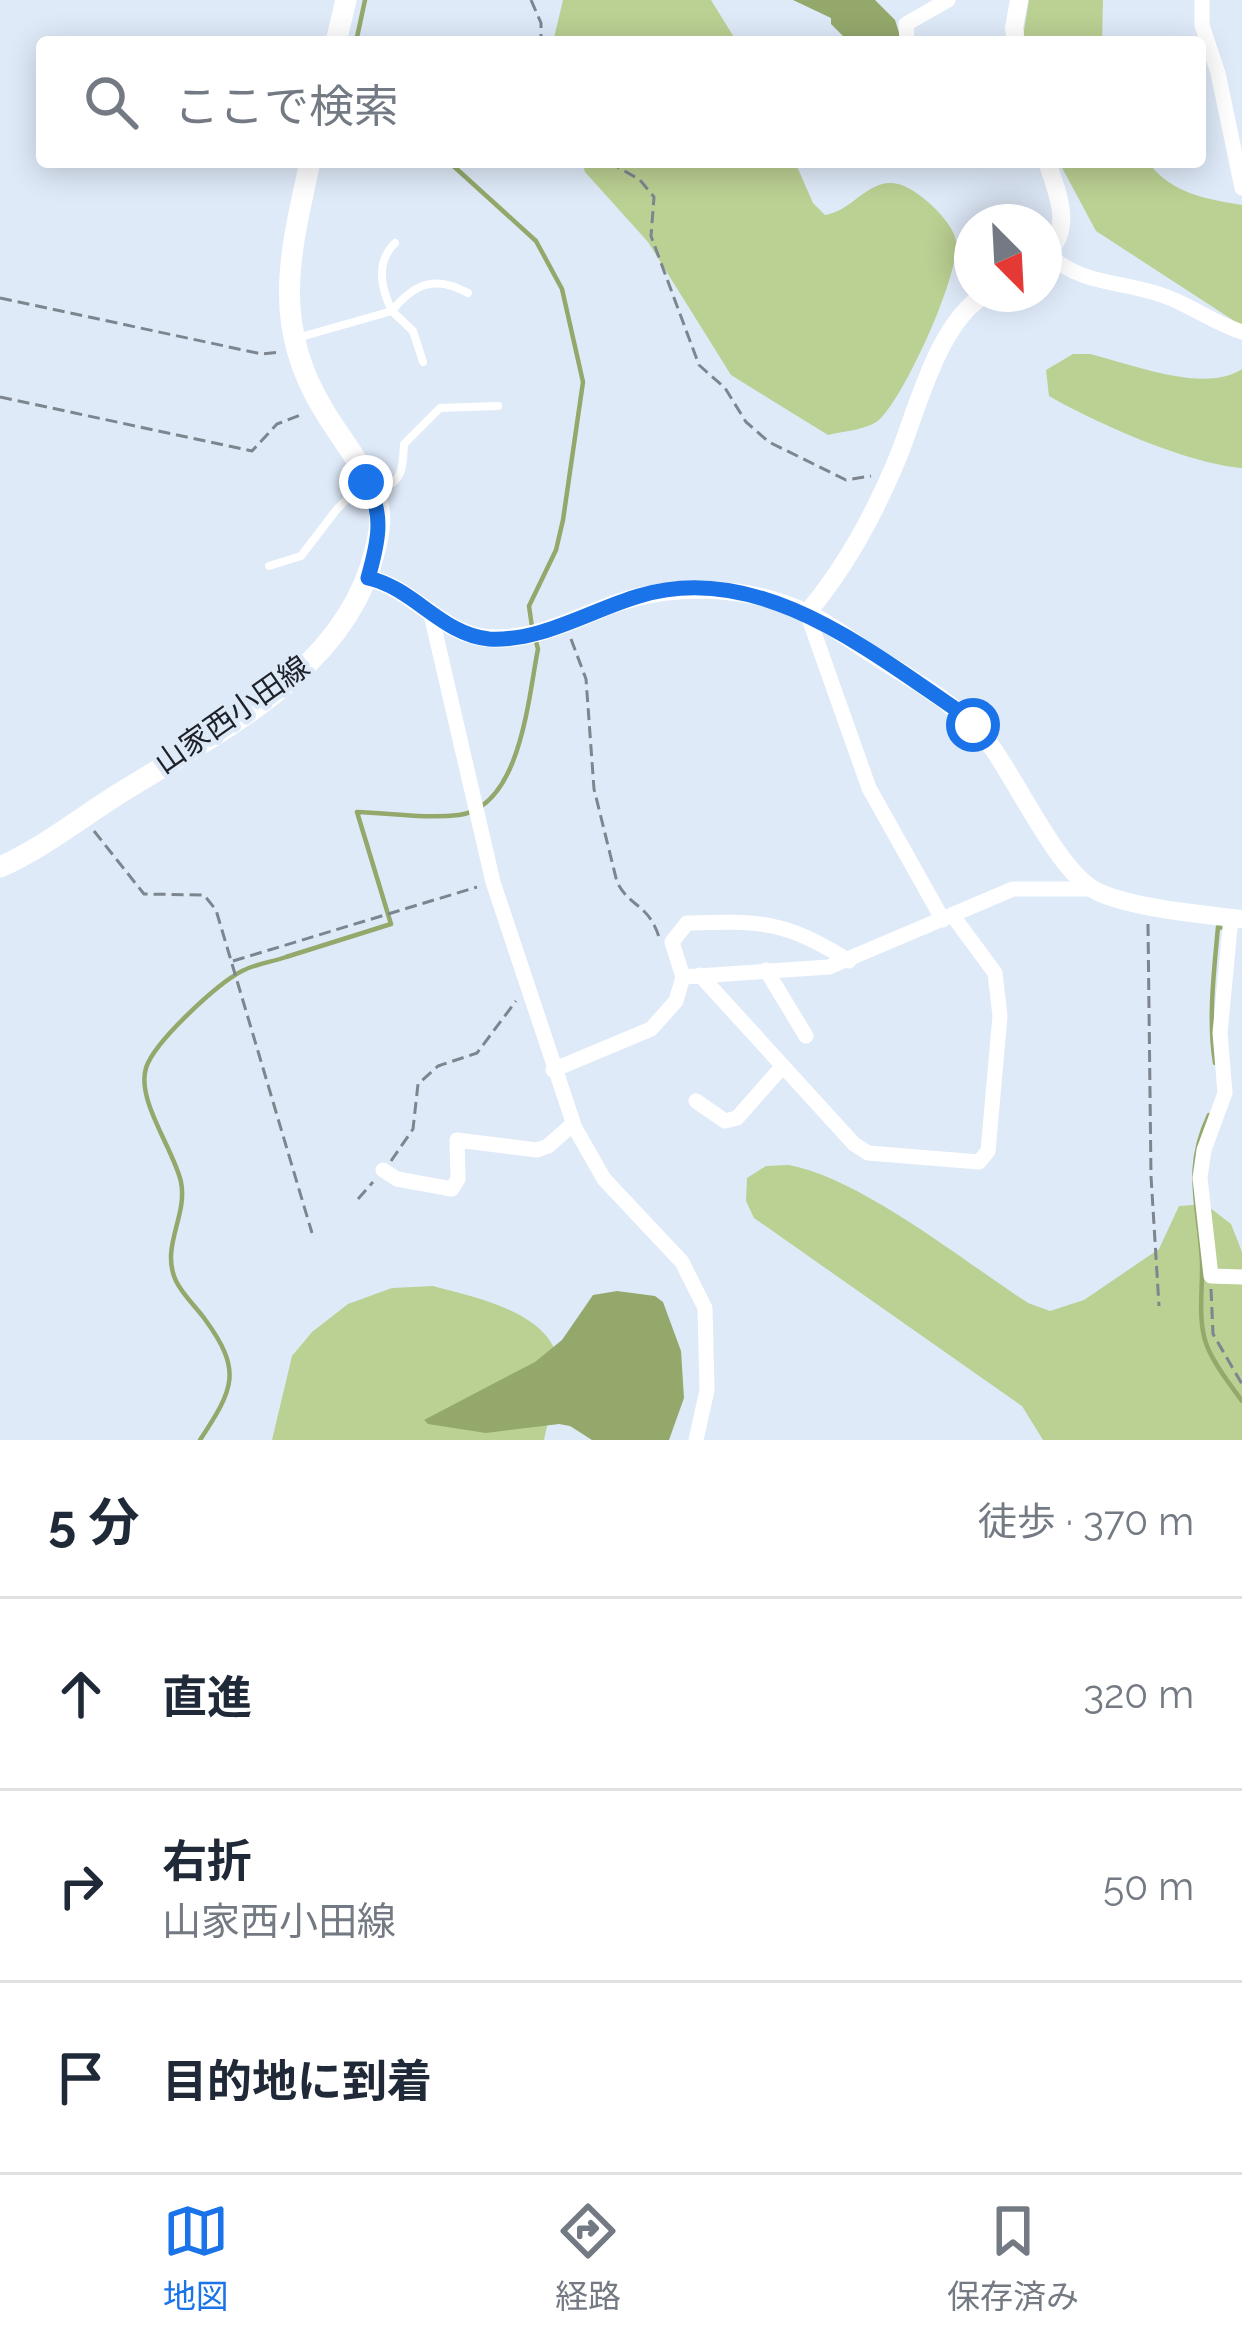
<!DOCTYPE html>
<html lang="ja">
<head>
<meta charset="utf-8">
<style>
	:root { --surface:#fff; --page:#f6f6f7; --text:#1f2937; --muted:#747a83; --line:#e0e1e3; --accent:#1a73e8 }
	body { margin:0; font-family:Raleway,"Noto Sans JP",sans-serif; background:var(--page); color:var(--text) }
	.compass { position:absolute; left:954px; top:204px; width:108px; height:108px; border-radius:50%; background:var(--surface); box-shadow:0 6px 30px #0003; rotate:156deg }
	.stop { position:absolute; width:36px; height:36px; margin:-27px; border:9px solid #1a73e8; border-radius:50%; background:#fff }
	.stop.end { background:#1a73e8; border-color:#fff; box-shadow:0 3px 12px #0008 }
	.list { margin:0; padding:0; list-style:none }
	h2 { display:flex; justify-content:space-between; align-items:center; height:156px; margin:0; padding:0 48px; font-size:51px }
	h2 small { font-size:39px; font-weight:400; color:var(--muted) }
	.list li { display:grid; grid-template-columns:78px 1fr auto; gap:36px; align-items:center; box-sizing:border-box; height:192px; padding:0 48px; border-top:3px solid var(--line) }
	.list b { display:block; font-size:45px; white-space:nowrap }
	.list p { margin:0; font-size:39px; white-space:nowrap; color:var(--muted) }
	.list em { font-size:39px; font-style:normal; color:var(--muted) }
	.icon { flex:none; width:66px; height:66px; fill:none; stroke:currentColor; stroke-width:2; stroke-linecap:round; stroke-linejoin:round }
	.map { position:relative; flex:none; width:1242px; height:1440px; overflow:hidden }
	.search { position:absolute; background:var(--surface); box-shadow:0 6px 30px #0003; left:36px; right:36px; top:36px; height:132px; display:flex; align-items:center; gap:30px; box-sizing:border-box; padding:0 42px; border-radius:12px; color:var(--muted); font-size:45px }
	.sheet { height:732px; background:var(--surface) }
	nav { display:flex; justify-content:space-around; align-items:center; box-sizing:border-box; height:168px; border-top:3px solid var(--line); background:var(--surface); font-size:33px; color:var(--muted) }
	nav a { display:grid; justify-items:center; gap:6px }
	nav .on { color:var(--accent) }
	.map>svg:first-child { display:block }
</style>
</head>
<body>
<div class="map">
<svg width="1242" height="1440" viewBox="0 0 1242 1440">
	<rect width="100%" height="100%" fill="#dfeaf9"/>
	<!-- green -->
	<path fill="#bbd093" d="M563,0H711L737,42H553Z
		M1029,0H1103L1102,42H1022Z
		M582,162H795L813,203L825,215C853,211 869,177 898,184C917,188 953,221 956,241C960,275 905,395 880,419C868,430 844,431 828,435L731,375L648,242L585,172Z
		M1059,162H1148C1171,193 1205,199 1242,205V326L1096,231Z
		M1073,354H1090C1132,364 1204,394 1242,369V468C1188,464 1096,423 1049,396L1046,370Z
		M789,1165C860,1178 965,1262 1028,1303L1050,1311L1084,1300L1159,1249L1179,1206L1205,1204L1231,1224L1242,1252V1440H1043L1022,1406L754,1218L746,1201L747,1178L766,1166Z
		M433,1286C477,1298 564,1314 559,1376C557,1397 548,1419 544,1440H272L292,1356L312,1332L348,1304L392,1288Z"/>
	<!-- water -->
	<path fill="#94a86b" d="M793,0H875L895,20L902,42H849L831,24V18Z
		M617,1291L655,1296L663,1302L681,1351L684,1398L669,1440H592L570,1426L559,1424L486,1433L428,1424L424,1420L535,1362L562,1340L593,1295Z"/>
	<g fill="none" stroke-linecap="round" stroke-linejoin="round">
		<!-- stream -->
		<path stroke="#94a86b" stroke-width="4.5" d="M356,42L365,0
			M449,162L536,241L562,289L583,382L563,520L556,550L529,606L532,627
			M1215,1063C1208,1020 1214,971 1218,927L1226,928
			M1209,1115C1183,1170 1199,1205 1202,1262C1203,1288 1197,1320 1207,1346C1215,1366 1230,1384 1242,1401
			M200,1440C234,1388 243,1371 204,1318C195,1306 183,1295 176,1281C160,1247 188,1216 181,1182C174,1150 136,1100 146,1068C154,1042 217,984 242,971C255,964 272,962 286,957C321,946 356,935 391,924L357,812C389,813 427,819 459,815C521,806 528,698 538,649L535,638"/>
		<!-- path -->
		<path stroke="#7d858f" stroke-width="3" stroke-dasharray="12 6" stroke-linecap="butt" d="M531,0L541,23V42
			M609,162L640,180L654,197L651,236L699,365L725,388L746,422L769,442L846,480L871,476
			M0,298L262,354L280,352
			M0,397L252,451L277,424L303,414
			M571,639L586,679L594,789L617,882C630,908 648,903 659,937
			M94,831L144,894L204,895L216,910L312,1233
			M1148,924L1151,1176L1159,1306
			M233,961L477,887
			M391,1161L413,1129L418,1084L438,1066L477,1053L516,1001
			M358,1199L373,1182
			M1211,1289L1213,1334L1242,1384"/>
		<!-- service -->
		<path stroke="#fff" stroke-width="8" d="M395,243C375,263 381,288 392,311C414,283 436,275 468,293
			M297,338L392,311L413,331L423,362
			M379,489C403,483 403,467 404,444L440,408L498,406
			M269,566L301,556L337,509L365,482"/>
		<!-- minor -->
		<path stroke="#fff" stroke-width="15" d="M1202,0V25L1218,73L1242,188
			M907,42L906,24L948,0
			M1047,253C1083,288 1130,280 1172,299C1196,309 1217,324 1242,332
			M430,610L493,882L575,1128L604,1179L682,1262L705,1308L707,1390L696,1440
			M807,613L869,788L943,920
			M1231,917L1220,1033L1225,1093L1204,1150L1200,1178L1211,1276L1242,1277
			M766,970L806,1036
			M700,975L854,1144L868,1153L979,1162L988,1151L1000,1016L995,973L953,916
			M683,977L672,942L687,923C761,921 784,920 849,961
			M553,1070L651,1029L676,1001L683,977L829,967L1013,889H1093
			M696,1101L725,1121L737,1118L782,1067
			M383,1170L397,1179L452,1189L458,1179L457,1140L537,1150L548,1146L573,1124"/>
		<!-- tertiary -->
		<path stroke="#fff" stroke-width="18" d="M1016,42L1014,28L1019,0
			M1044,256C1074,230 1058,194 1047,162
			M368,578C413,588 442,635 488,638C530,642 573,620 611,605C673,582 746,585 807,613C828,623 849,639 869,652C912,680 960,704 991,746C1018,783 1055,864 1091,888C1120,907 1205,915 1242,919
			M807,613C845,568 873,517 896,462C917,412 937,322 986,294"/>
		<!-- secondary -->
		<path stroke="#fff" stroke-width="21" d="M336,42L346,0
			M0,867C41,849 79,819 117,795C214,734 347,672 375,550C379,535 382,519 378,504C369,472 340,438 323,409C271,323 290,254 310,162"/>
	</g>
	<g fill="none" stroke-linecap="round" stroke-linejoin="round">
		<!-- route -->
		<path stroke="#1a73e8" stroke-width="15" d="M366,482C385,514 378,543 368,578C414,588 442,635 489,639C541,642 591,610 639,596C756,560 866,648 957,710L973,725"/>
	</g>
	<g text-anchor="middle" stroke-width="9" stroke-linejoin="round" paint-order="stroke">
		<!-- street labels -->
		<g font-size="30" fill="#1e2228" stroke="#dfeaf9">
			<text transform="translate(232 715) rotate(-35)" y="10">山家西小田線</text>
		</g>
	</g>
</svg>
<svg class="compass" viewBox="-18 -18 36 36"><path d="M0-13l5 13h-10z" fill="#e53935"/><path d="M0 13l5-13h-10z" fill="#747a83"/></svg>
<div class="stop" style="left:973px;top:725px"></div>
<div class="stop end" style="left:366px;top:482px"></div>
<div class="search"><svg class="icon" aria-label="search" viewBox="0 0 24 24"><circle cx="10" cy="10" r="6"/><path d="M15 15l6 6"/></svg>ここで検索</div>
</div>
<section class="sheet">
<h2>5 分<small>徒歩 · 370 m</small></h2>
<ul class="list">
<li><svg class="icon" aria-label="ahead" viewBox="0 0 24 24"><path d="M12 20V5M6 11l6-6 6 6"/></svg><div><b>直進</b></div><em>320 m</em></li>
<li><svg class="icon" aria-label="right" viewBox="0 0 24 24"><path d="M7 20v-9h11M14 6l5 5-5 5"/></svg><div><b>右折</b><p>山家西小田線</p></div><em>50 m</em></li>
<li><svg class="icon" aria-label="arrive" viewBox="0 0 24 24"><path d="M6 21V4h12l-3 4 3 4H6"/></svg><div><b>目的地に到着</b></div></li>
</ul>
</section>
<nav>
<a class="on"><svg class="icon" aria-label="map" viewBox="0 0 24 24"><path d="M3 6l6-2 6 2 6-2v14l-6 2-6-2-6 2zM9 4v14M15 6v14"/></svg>地図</a>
<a><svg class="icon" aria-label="directions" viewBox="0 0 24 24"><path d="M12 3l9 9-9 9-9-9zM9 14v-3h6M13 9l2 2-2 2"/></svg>経路</a>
<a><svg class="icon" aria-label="saved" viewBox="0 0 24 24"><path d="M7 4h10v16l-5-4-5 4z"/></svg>保存済み</a>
</nav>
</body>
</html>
